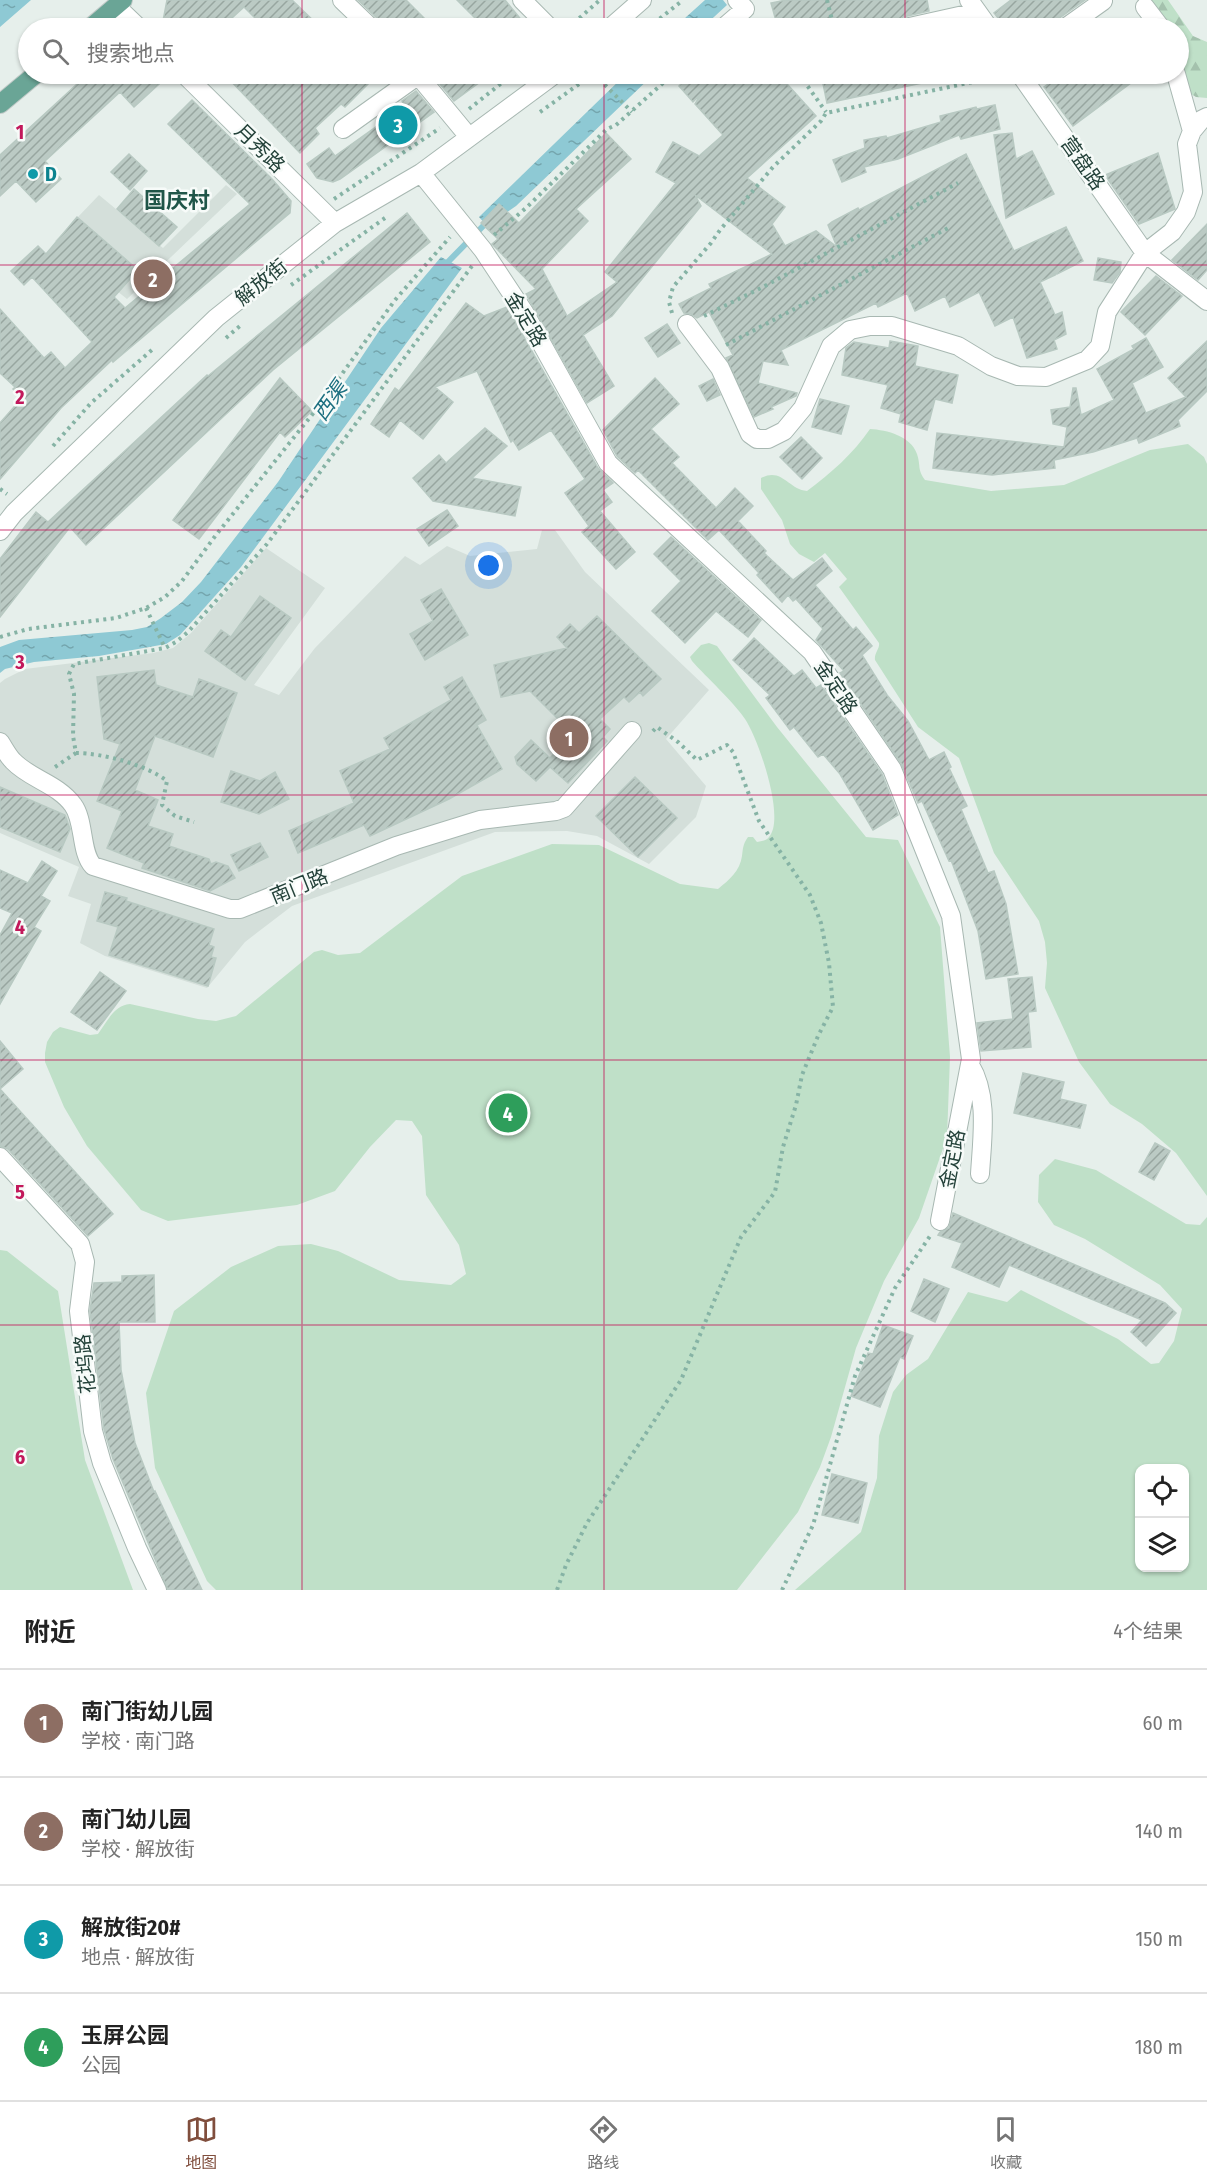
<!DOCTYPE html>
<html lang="zh">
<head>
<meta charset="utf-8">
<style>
	:root { --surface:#fff; --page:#f2f2f2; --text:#222; --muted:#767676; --line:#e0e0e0; --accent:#804e3d }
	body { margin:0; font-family:"Fira Sans Condensed","Noto Sans SC",sans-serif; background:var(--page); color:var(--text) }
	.controls { position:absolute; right:18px; bottom:18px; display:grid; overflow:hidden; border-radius:12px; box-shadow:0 2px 4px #0004 }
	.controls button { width:54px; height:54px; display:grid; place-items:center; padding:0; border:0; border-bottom:2px solid var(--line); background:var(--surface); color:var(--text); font:30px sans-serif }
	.you { position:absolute; left:489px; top:566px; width:21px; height:21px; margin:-15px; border:4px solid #fff; border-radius:50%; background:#1a73e8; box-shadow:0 0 0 9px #1a73e833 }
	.badge { display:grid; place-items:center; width:39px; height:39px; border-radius:50%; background:var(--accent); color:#fff; font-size:20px; font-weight:700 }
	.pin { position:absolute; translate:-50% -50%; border:3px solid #fff; box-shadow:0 2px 6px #0006 }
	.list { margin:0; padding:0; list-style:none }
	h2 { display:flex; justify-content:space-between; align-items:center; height:78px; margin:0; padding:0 24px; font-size:26px }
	h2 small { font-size:20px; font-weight:400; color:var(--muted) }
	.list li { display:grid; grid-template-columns:39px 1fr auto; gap:18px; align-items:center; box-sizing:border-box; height:108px; padding:0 24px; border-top:2px solid var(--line) }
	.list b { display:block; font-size:22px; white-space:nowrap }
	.list p { margin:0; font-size:20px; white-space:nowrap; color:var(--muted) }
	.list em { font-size:20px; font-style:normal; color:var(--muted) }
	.icon { flex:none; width:33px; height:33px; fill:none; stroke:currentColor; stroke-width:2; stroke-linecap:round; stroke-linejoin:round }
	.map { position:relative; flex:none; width:1207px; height:1590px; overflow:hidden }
	.search { position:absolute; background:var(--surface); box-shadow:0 2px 4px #0004; left:18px; right:18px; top:18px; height:66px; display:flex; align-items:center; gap:15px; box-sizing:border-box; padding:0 21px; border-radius:33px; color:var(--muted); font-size:22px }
	.sheet { height:510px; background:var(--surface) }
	nav { display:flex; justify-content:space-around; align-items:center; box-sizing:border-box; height:84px; border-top:2px solid var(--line); background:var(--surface); font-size:16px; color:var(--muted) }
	nav a { display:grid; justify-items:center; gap:3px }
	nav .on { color:var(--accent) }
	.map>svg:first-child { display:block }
</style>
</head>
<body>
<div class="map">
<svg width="1207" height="1590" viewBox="0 0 1207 1590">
	<defs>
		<pattern id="forest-firs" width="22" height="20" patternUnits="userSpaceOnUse" patternTransform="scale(1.5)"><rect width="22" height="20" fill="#bfe0c8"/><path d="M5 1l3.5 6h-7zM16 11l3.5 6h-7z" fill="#a4c1ad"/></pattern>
		<pattern id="water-ripples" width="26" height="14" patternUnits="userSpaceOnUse" patternTransform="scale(1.5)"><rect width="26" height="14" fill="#8ec9d4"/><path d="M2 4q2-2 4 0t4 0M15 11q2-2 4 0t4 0" fill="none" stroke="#74a5ad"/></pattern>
		<pattern id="building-hatch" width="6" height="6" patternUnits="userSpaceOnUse" patternTransform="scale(1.5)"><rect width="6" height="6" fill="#bbcac4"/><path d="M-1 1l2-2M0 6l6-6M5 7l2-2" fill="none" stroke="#98a6a0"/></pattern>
	</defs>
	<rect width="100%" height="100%" fill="#e6efeb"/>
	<!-- built -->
	<path fill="#d4dfda" d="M226,185L237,194L127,299L55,241L99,195L163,248Z
		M542,530H555L585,572L709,690L666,739L706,786L696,817L649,864L597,836L567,831L495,832L292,906L245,942L207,988L105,956L80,943L91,904L68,896L79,867L0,833V683L5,679L25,669L153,653L173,648L191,633L266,548L325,588L254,685L279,695L315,648L405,556L420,565L447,546L470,556L537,549Z"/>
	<!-- green -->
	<path fill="#bfe0c8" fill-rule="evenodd" d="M870,429C887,430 911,436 917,454C921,466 917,469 925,480L991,491L1064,485L1150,450L1188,444L1204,457L1207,464V1196L1176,1153L1142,1124L1110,1104L1079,1062L1045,988L1047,963L1045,942L1039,921L994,853L959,758L918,727L875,660C874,653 880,649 879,643L839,587L847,579L825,553L814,562L799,554L790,544L782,520L761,489V478C782,467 788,489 807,491C831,473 853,454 870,429Z
		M709,643L717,646L777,727L866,837L898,840L940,927L950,1057L947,1137L919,1218L884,1281L856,1348L831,1437L820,1467L798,1512L737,1590H216L207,1581L155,1468L146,1393L174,1311L231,1267L278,1246L311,1244L338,1251L399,1280L451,1285L466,1274L459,1245L426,1195L422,1136L412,1121L396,1120L370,1147L335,1191L297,1205L168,1221L141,1210L87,1146L64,1107L45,1062V1053L47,1042L53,1032L60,1027L90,1035L98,1034C107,1022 114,1005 130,1004L198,1019L216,1021L236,1016L314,952L322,950L338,955L360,953L462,876L552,844L599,845L680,884L718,889C729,880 740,871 742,856C743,848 743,844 748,837H753L757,842C762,841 766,841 769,837C786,818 758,738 745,719C733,701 707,678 692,661L690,657L701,645Z
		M1055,1159L1096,1170L1186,1224L1200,1225L1207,1217V1590H795L861,1532L877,1478L879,1436L893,1392L906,1375L928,1359L968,1292L1007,1302L1021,1290L1118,1339L1151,1364L1159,1363L1174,1341L1182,1309L1160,1285L1085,1239L1054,1225L1038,1202L1039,1175ZM1184,1468V1568H1140V1468Z
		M0,1250L7,1251L58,1291L85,1460L133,1590H0Z"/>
	<!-- forest -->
	<path fill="url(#forest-firs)" d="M1147,0H1168L1193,36L1207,42V98L1196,97L1188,92L1179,65L1178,28H1165Z"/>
	<!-- water -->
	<path fill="url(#water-ripples)" d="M0,0H31L0,27Z
		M705,0H723L727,5L702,28H674Z
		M626,74H654L516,206L487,226L479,217Z
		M441,257L462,268L241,567L180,635L166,644L99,656L34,662L5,669L0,673V647L19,640L132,630L147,627L161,618L182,602L201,582L278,482L381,328Z"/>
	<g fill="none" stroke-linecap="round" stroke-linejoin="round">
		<!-- stream -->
		<path stroke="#8ec9d4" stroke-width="6" d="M444,266L489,220"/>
	</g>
	<!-- building -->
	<path fill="url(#building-hatch)" stroke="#b8c9c2" stroke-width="1.5" d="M167,0H292L321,28H265L244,7L221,28H171L163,21Z
		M358,0H406L434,28H382L379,20Z
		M457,0H505L528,28H497L490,19L483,26Z
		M786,0H927L929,11L903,17L894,24L874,28H778L771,3Z
		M1011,0H1085L1058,19L1053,28H1006L994,13Z
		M88,74H170L134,107L120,92L45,161L61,179L36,202L16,181L0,196V155Z
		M224,74H378L345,107L341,104L315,128L319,134L300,153Z
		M438,74H491L454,101L434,77Z
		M684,74H778L816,116L747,178L785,207L772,224L785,246L816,231L837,247L828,225L832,222L858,208L859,210L966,154L1014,251L1066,227L1083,261L1057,274H1054L1055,275L1040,282L1055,315L1062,312L1066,334L1054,340L1057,349L1027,358L1013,317L995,326L979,292L950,307L945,296L915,311L907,293L878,307L876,303L781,350L788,365L763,361L758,383L797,393L796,396L771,407L773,409L754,417L726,358L733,355L709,312L697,318L691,314L684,313L679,304L711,288L709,284L772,254L695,195L701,206L612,316L583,335L614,386L587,403L526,294L536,289L495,247L492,244L498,239L481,223L499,204L519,223L606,133L631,159L576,209L588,221L542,269L567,316L617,282L605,272L676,183L656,172L673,142L699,156L723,135L695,104L701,94L693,102L679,86L688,77Z
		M821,74H931L932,81L827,103Z
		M1063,74H1143L1073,126L1044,87Z
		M416,91L434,112L340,179L333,182L317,178L307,164L329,148L335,156L405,106L402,101Z
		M192,100L272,179L291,201L290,213L113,362L112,360L61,408L0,479V423L22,398L13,389L15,387L0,373V309L44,358L51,352L65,368L92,342L32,277L24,285L11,271L38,246L46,254L77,217L138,270L114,297L125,308L250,204L168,124Z
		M995,105L1000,129L961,139L959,135L898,159L864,167L866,172L842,182L833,160L865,148L864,140L886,136L887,138L941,122L940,116L976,107L977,109Z
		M1012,133L1016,159L1032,151L1054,194L1006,218L994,135Z
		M1158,153L1175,209L1139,224L1105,175Z
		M129,154L147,171L130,190L111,172Z
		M134,189L177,227L159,246L117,209Z
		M407,213L430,242L273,370L86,545L70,527L0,617V559L36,512L48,522L207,375L208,376Z
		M1207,224V270L1198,280L1172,260Z
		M1098,258L1121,262L1120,272L1112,283L1094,280Z
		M1156,276L1182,296L1145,335L1121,312Z
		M466,303L484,316L507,307L598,468L613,483L603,490L612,502L600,511L635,552L616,569L582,532L589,526L565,493L585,479L551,430L519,450L513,440L511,442L477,371L435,387L453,402L423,439L400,420L389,437L371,424L395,388L399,391Z
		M667,324L680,343L658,357L645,338Z
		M1146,338L1163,367L1132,383L1146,413L1186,397L1168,378L1207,341V391L1178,420L1180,426L1139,443L1137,438L1093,452L1054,460L1055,468L992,475L933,468L937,433L1064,447L1067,427L1053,424L1051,410L1070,407L1073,388H1076L1081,415L1114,400L1097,369L1134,349L1132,346Z
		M890,341L918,346L915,366L958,375L952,403L935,399L927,430L899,422L901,414L881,408L888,385L842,375L846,348L854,342L889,348Z
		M280,378L312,411L285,437L280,432L199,539L173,520Z
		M655,378L679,404L651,429L679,457L672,463L716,508L735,488L753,506L738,521L766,551L764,553L793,580L822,558L832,571L815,585L853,630L856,627L872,646L862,655L887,695L908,721L929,760L944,752L951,767L949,768L967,806L961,809L988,873L994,871L1006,904L1018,974L986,979L978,931L951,860L949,861L922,801L918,803L901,763L840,673L844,671L816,640L823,629L796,599L793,601L788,595L782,602L757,575L759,573L719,530L708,540L638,470L635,473L617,456L603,430Z
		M713,379L720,395L707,401L699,386Z
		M820,399L849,406L841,434L812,427Z
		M485,428L507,446L472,478L521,487L515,516L433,501L413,478L439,455L446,463Z
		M801,437L822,458L802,479L780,457Z
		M447,510L458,526L429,546L417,529Z
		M671,537L761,620L748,637L716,611L685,643L652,611L681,581L654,554Z
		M441,589L468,635L425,660L410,634L433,621L421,600Z
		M260,596L291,618L245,680L205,651L221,630L231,637Z
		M597,616L661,679L643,696L640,692L629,702L624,697L600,719L610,729L603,737L607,741L568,783L550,767L536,781L517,764L515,757L531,740L550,758L573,734L530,691L501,697L494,665L567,648L557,637L570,624L579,633Z
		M754,638L794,676L802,670L816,688L821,685L882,774L898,815L873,830L840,774L823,754L818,757L794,727L790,730L766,698L770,695L733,660Z
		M154,670L156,685L193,697L199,679L237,693L213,757L155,736L135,790L158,800L148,826L173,834L169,846L209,859L211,864L216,862L228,866L235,878L210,891L142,868L144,863L107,848L122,811L97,801L120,744L104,739L97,677Z
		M462,677L486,720L477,725L502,769L449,799L370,836L364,825L298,853L289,831L354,803L340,771L390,749L384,738L451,700L444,687Z
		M231,771L260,781L275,772L289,799L259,814L221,802Z
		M635,777L677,818L638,857L596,816Z
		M0,787L65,815L70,829L60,852L0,827Z
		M260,843L268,857L239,871L231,855Z
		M42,861L57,871L41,896L50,901L34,927L41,931L0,1004V935L12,913L0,908V870L28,883Z
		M105,892L127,898L126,901L214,929L209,945L214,947L211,957L216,958L208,986L109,955L118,927L97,921Z
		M100,972L126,991L97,1030L71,1012Z
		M1032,977L1036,1011L1028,1012L1031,1047L981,1051L977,1023L1013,1019L1008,979Z
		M0,1041L23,1069L0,1089L113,1214L88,1236L8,1149L0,1146Z
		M1023,1073L1064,1082L1060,1099L1086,1105L1080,1128L1014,1113Z
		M1155,1143L1170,1151L1154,1180L1139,1172Z
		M953,1213L1165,1303L1176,1313L1146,1346L1131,1332L1142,1320L1009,1265L999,1287L952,1267L962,1243L938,1235L940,1232L949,1228Z
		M154,1275L155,1322H119L121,1370L135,1443L154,1492L155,1491L202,1590H168L113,1459L104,1429L90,1311L94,1283L122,1282V1276Z
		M924,1279L949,1289L935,1322L911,1311Z
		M883,1325L913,1336L904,1359L900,1357L880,1407L851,1396L868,1353L873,1354Z
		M832,1474L867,1483L858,1523L822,1515Z"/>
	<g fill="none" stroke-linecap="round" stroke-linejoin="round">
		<!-- minor casing -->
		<g stroke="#a8b8b2" stroke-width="20">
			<path id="minor" d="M342,0L371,28
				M522,0L550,28
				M969,0L989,28
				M116,6L139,28
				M1145,7L1161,28
				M610,28L642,0
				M723,28L745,9L737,0
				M905,28L977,12
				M1065,28L1103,1
				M184,74L335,223
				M417,74L469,137
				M1020,74L1145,253L1207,301
				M1176,74L1192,131
				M343,129L420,74
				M421,173L483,250L524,312L608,463L812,652L892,769L951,916L971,1059L940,1221
				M687,324L720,368L750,434L757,439H768L784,431L803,408L831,346L850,330L870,326H892L958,346L991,366L1018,376L1046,377L1087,360L1100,346L1107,312L1145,253L1172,232L1186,212L1193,192L1187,144L1192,131L1201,120L1207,117
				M0,531L14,513L216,318L335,223L421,173L555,74
				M0,742C4,748 8,756 13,761C30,779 58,784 73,805C85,821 80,852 93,866L230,909H240L396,846L480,820L556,811L564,808L632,731
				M970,1065C989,1096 982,1139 980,1174
				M0,1157L80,1244L85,1262L79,1311L93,1431L102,1463L137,1548L157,1590"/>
		</g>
		<!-- major casing -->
		<g stroke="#c2cac8" stroke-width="20">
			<path id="major" d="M90,28L123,0
				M0,104L36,74"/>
		</g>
		<!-- path -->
		<path stroke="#86b3a5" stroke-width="4" stroke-dasharray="3 4.5" stroke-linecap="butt" d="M827,0L834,28
			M756,21L764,28
			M568,28L600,0
			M648,28L683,0
			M594,74L632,112
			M799,74L826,112
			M469,109L513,74
			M540,112L593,74
			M334,199L440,128
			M494,235L526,208L607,129L616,125L673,74
			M291,285L385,218
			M672,313L669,302L673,287L711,243L720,230L773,167L821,121L826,113L987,79L998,74
			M704,316L761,288L958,183
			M226,338L241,325
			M726,345L950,227
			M53,446L91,403L153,349
			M0,489L7,494
			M146,608L165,648
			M0,637L28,629L116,618L146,608L165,597L182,581L216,535L319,406L395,300L450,237
			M76,753C102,753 147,765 167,781L162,805L175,816L194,822
			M55,767L76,753L73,736L74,694L69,674L74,664L165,648L176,642L188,632L267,544L472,266
			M557,1590L566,1565L587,1523L681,1380L741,1237L775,1192L783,1147L796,1105L802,1075L818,1036L833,1007L829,963L821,923L810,895L759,821L733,752L727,745L697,760L678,742L657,727L650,734
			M782,1590L813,1525L855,1376L895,1288L930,1236"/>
		<!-- minor -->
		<use href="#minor" stroke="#fff" stroke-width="18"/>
		<!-- major -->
		<use href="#major" stroke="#6aa596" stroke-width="18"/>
	</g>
	<!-- grid -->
	<path fill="none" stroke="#c2185b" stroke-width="1.5" stroke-opacity="0.55" d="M302,0V28M604,0V28M905,0V28M302,74V1590M604,74V1590M905,74V1590M0,265H1207M0,530H1207M0,795H1207M0,1060H1207M0,1325H1207"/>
	<!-- markers -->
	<circle fill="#0f9aa8" stroke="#f7fbf9" stroke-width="2" cx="33" cy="174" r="6"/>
	<g text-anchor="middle" stroke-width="5" stroke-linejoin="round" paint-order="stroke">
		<!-- street labels -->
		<g font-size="20" fill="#24423a" stroke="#f7fbf9">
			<text transform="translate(260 148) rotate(44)" y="7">月秀路</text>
			<text transform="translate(1083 163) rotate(55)" y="7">营盘路</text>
			<text transform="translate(261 282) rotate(-39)" y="7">解放街</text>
			<text transform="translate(526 319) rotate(59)" y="7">金定路</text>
			<text transform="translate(836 687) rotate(56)" y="7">金定路</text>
			<text transform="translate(299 886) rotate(-22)" y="7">南门路</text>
			<text transform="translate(952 1159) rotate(-79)" y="7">金定路</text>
			<text transform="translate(85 1364) rotate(-96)" y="7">花坞路</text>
		</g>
		<!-- culture labels -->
		<g font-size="20" font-weight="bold" fill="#0d838f" stroke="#f7fbf9" text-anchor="start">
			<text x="45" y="181">D</text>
		</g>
		<!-- water labels -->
		<g font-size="21" font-style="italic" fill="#1c6f80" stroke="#f7fbf9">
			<text transform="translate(330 401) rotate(-55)" y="7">西渠</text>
		</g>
		<!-- quarter labels -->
		<g font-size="22" font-weight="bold" fill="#1f5548" stroke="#f7fbf9">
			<text x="177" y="208">国庆村</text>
		</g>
	</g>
	<g font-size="20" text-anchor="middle" font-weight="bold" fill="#c2185b" stroke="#f7fbf9" stroke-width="5" stroke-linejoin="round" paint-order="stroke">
		<text x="20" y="139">1</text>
		<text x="20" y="404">2</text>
		<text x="20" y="669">3</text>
		<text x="20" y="934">4</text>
		<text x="20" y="1199">5</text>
		<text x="20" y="1464">6</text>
	</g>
</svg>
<div class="controls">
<button><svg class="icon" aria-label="locate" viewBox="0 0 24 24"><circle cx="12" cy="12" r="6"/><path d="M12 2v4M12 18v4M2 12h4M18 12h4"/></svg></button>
<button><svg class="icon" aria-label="layers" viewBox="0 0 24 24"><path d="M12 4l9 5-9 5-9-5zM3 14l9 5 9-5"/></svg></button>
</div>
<div class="you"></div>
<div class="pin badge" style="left:569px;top:738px;background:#8d6e63">1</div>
<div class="pin badge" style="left:153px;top:279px;background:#8d6e63">2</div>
<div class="pin badge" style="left:398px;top:125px;background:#0f9aa8">3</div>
<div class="pin badge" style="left:508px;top:1113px;background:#2e9e5b">4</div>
<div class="search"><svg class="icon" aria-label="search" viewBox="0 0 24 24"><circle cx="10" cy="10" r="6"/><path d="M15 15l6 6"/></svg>搜索地点</div>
</div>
<section class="sheet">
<h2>附近<small>4个结果</small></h2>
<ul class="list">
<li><span class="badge" style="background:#8d6e63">1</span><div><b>南门街幼儿园</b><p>学校 · 南门路</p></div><em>60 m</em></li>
<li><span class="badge" style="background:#8d6e63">2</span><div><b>南门幼儿园</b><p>学校 · 解放街</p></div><em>140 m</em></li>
<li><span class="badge" style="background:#0f9aa8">3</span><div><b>解放街20#</b><p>地点 · 解放街</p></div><em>150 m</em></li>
<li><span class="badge" style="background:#2e9e5b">4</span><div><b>玉屏公园</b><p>公园</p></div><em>180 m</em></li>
</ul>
</section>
<nav>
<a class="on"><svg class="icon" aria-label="map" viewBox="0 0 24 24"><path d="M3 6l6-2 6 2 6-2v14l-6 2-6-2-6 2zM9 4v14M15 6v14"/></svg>地图</a>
<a><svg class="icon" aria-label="directions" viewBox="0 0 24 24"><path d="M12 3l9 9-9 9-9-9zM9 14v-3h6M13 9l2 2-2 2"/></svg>路线</a>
<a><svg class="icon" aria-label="saved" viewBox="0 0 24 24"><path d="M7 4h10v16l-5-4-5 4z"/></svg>收藏</a>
</nav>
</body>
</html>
